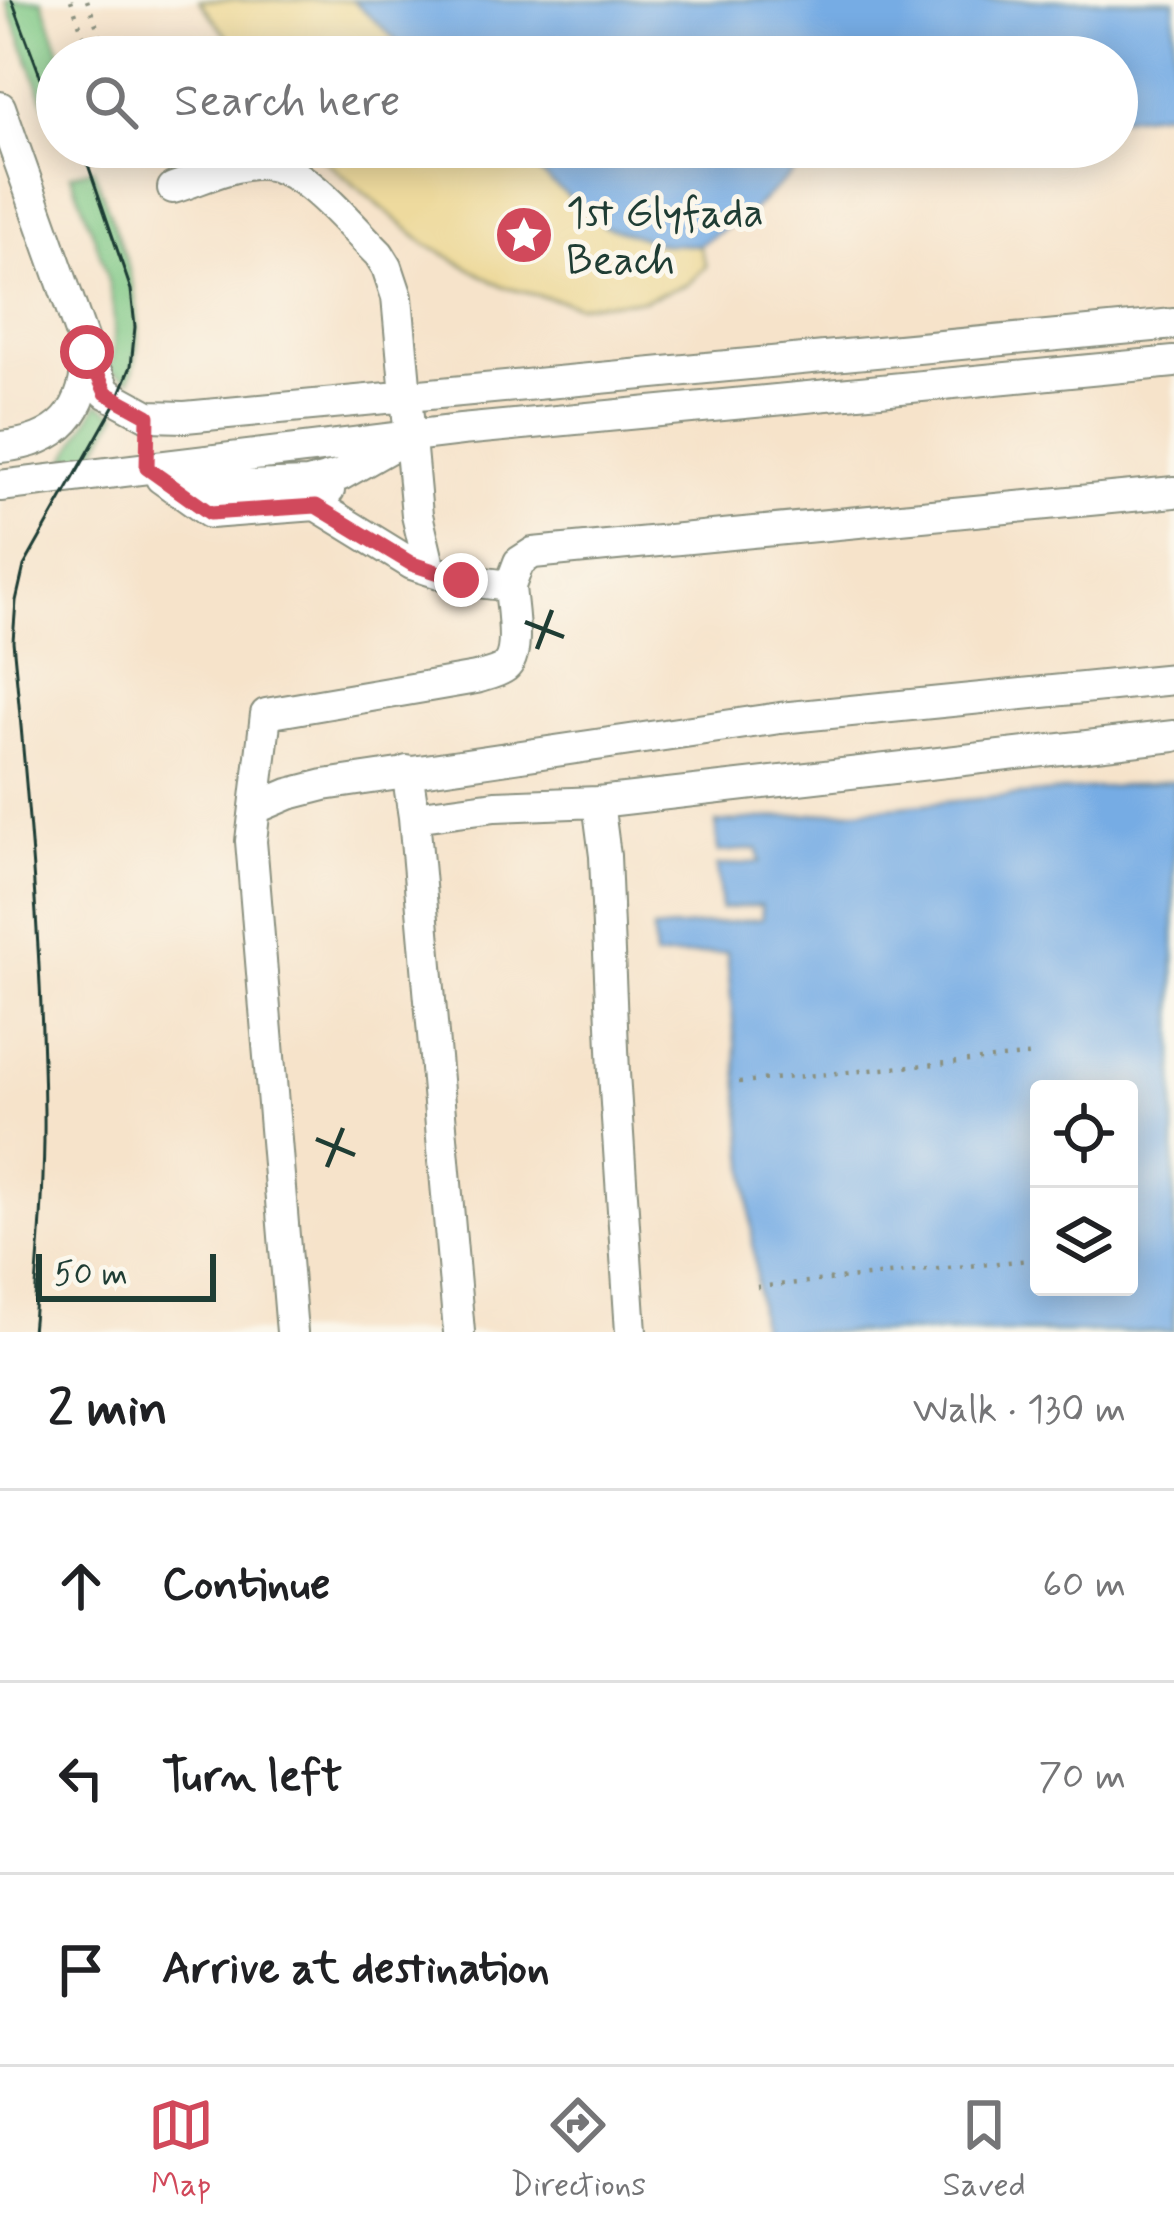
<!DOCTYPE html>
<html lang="en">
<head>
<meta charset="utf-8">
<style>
	:root { --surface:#fff; --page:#f2f2f2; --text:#202124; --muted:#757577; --line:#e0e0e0; --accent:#d1495b }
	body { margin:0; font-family:Mynerve,sans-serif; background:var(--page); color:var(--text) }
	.controls { position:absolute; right:36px; bottom:36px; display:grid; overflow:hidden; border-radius:12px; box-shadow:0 6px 30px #0003 }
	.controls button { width:108px; height:108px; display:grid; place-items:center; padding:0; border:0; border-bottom:3px solid var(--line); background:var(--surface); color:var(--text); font:60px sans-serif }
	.scale { position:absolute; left:36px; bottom:30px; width:180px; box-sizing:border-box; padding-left:12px; border:6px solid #1f3d34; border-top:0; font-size:33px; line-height:42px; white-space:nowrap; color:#1f3d34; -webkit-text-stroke:9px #fbf7ec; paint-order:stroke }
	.stop { position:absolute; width:36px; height:36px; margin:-27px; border:9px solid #d1495b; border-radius:50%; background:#fff }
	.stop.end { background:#d1495b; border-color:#fff; box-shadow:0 3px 12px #0008 }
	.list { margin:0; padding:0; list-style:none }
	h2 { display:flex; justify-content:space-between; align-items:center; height:156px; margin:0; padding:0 48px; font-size:51px }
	h2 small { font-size:39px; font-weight:400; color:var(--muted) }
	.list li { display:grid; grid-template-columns:78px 1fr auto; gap:36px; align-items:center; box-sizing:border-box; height:192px; padding:0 48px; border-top:3px solid var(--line) }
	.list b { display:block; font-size:45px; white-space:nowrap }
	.list em { font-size:39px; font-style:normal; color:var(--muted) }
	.icon { flex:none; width:66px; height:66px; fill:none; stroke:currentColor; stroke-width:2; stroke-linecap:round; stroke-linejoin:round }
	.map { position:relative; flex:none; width:1174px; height:1332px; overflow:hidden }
	.search { position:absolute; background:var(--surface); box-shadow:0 6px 30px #0003; left:36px; right:36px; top:36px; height:132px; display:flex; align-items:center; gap:30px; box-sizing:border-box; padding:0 42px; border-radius:66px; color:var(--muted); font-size:45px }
	.sheet { height:732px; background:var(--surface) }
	nav { display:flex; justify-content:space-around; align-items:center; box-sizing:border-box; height:168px; border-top:3px solid var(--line); background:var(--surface); font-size:33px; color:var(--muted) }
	nav a { display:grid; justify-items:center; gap:6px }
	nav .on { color:var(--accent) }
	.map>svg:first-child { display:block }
</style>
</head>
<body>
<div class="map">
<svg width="1174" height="1332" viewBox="0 0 1174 1332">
	<rect width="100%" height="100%" fill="#fbf7ec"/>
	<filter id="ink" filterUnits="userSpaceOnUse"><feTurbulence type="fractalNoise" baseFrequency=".00833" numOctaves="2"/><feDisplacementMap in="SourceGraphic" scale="24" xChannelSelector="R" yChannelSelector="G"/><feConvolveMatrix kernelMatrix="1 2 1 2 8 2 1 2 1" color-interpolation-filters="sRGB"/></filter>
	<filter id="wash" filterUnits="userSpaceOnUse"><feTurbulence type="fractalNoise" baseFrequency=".004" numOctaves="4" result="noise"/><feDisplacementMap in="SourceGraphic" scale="48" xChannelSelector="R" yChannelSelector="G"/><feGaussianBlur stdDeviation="2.7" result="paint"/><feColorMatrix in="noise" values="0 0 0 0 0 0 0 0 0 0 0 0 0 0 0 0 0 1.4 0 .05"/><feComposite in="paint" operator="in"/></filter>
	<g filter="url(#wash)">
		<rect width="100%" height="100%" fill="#f6e3ca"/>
		<!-- green -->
		<path fill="#7ec784" stroke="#4e825c" stroke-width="3" d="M6,0H42L62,57H57V136Z
			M93,168C116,235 155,308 130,380L110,370C126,301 94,238 71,175Z
			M98,403L117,414L91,459H66Z"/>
		<!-- sand -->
		<path fill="#eeda9e" stroke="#868c69" stroke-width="3" d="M199,0H353L414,57H243Z
			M311,147H509L528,165L662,244L699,245L706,266L688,284L644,300L577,305L503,287L426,244L318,155Z"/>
		<!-- water -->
		<path fill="#76ace4" stroke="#4a748c" stroke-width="3" fill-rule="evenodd" d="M353,0H1174V111L1117,118V57H414Z
			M509,147H885L811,156L749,213L699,245L662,244L604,226Z
			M1174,781V1332H761L727,952L655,958L653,930L762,919L761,905L721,909L717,866L760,862L758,849L718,852L716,823ZM1129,1089V1287H1039V1089Z"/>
	</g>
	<g filter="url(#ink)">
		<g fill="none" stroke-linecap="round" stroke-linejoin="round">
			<!-- minor casing -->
			<g stroke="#8a907f" stroke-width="34">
				<path id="minor" d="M0,107L87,352L106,393L148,416L185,417L1174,324
					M173,188C199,180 227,166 254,164C301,160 347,223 379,254L387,267L397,297L417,515L430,570L412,564L316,505
					M0,447C60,442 87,412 87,352
					M164,472L221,487L308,484L341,475L399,442
					M161,478L210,513L316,505L329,490
					M0,486L461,430L1174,362
					M510,586L519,562L533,553L1174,492
					M407,771L414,817L459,1332
					M598,802L605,856L614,1073L631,1332
					M256,808L289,794L324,785L780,718L1174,679
					M414,817L495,806L598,802L1174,736
					M292,1332L251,841L266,714L476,678C485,675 497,673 505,667C521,653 511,606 510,586L461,580L430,570"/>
			</g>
			<!-- path -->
			<path stroke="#8a907f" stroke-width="4.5" stroke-dasharray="3 9" stroke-linecap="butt" d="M71,0L91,57
				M87,0L108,57
				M111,155L127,147
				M739,1082L1036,1055
				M757,1287L1039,1259"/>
			<!-- minor -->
			<use href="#minor" stroke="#fff" stroke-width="30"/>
			<!-- tram -->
			<path stroke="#1f3d34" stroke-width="3" d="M12,0L57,121
				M32,1332C39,1259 45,1185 44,1111C42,954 28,797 13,641L16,601L24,566L117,401L131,366L135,327L131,290L82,147"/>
		</g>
	</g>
	<g fill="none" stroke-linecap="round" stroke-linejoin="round" filter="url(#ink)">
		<!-- route -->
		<path stroke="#d1495b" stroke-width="15" d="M87,352L106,393L148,416L147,468L210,513L316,506L412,564L461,580"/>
	</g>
	<!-- ticks -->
	<path fill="none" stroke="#1f3d34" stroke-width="4.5" d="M525,622L564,637M537,649L552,610M316,1139L355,1155M327,1167L343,1128"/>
	<!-- icons -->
	<defs>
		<g id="sight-disc" transform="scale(3)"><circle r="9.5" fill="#d1495b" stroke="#fbf7ec"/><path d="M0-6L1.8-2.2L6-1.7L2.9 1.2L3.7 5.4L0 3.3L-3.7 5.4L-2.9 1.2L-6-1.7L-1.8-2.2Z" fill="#fff"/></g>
	</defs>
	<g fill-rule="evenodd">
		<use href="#sight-disc" x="524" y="235"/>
	</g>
	<g text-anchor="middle" stroke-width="10" stroke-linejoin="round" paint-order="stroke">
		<!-- poi labels -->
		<g font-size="42" fill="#1f3d34" stroke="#fbf7ec" text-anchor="start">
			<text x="566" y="226">1st Glyfada<tspan x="566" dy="48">Beach</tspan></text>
		</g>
	</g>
</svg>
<div class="controls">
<button><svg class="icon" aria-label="locate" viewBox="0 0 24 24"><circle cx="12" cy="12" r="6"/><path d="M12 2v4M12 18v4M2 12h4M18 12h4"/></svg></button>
<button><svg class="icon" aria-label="layers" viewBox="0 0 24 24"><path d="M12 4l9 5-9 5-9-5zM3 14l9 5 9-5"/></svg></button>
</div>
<div class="scale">50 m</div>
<div class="stop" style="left:87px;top:352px"></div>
<div class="stop end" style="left:461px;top:580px"></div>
<div class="search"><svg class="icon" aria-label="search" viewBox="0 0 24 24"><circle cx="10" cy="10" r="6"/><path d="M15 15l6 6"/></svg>Search here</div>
</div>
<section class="sheet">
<h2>2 min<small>Walk · 130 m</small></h2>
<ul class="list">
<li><svg class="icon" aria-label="ahead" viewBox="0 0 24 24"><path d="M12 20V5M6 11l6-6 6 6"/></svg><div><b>Continue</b></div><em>60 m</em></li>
<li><svg class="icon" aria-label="left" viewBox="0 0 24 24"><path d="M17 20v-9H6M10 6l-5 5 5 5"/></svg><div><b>Turn left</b></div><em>70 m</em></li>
<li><svg class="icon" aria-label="arrive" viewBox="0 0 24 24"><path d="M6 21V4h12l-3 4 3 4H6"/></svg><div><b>Arrive at destination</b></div></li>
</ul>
</section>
<nav>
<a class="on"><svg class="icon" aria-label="map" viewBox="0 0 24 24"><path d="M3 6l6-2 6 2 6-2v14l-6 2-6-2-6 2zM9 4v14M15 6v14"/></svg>Map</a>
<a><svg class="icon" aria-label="directions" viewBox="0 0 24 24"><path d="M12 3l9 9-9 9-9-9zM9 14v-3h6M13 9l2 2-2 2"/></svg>Directions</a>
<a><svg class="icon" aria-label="saved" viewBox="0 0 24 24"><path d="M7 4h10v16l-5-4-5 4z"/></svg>Saved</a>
</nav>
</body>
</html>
